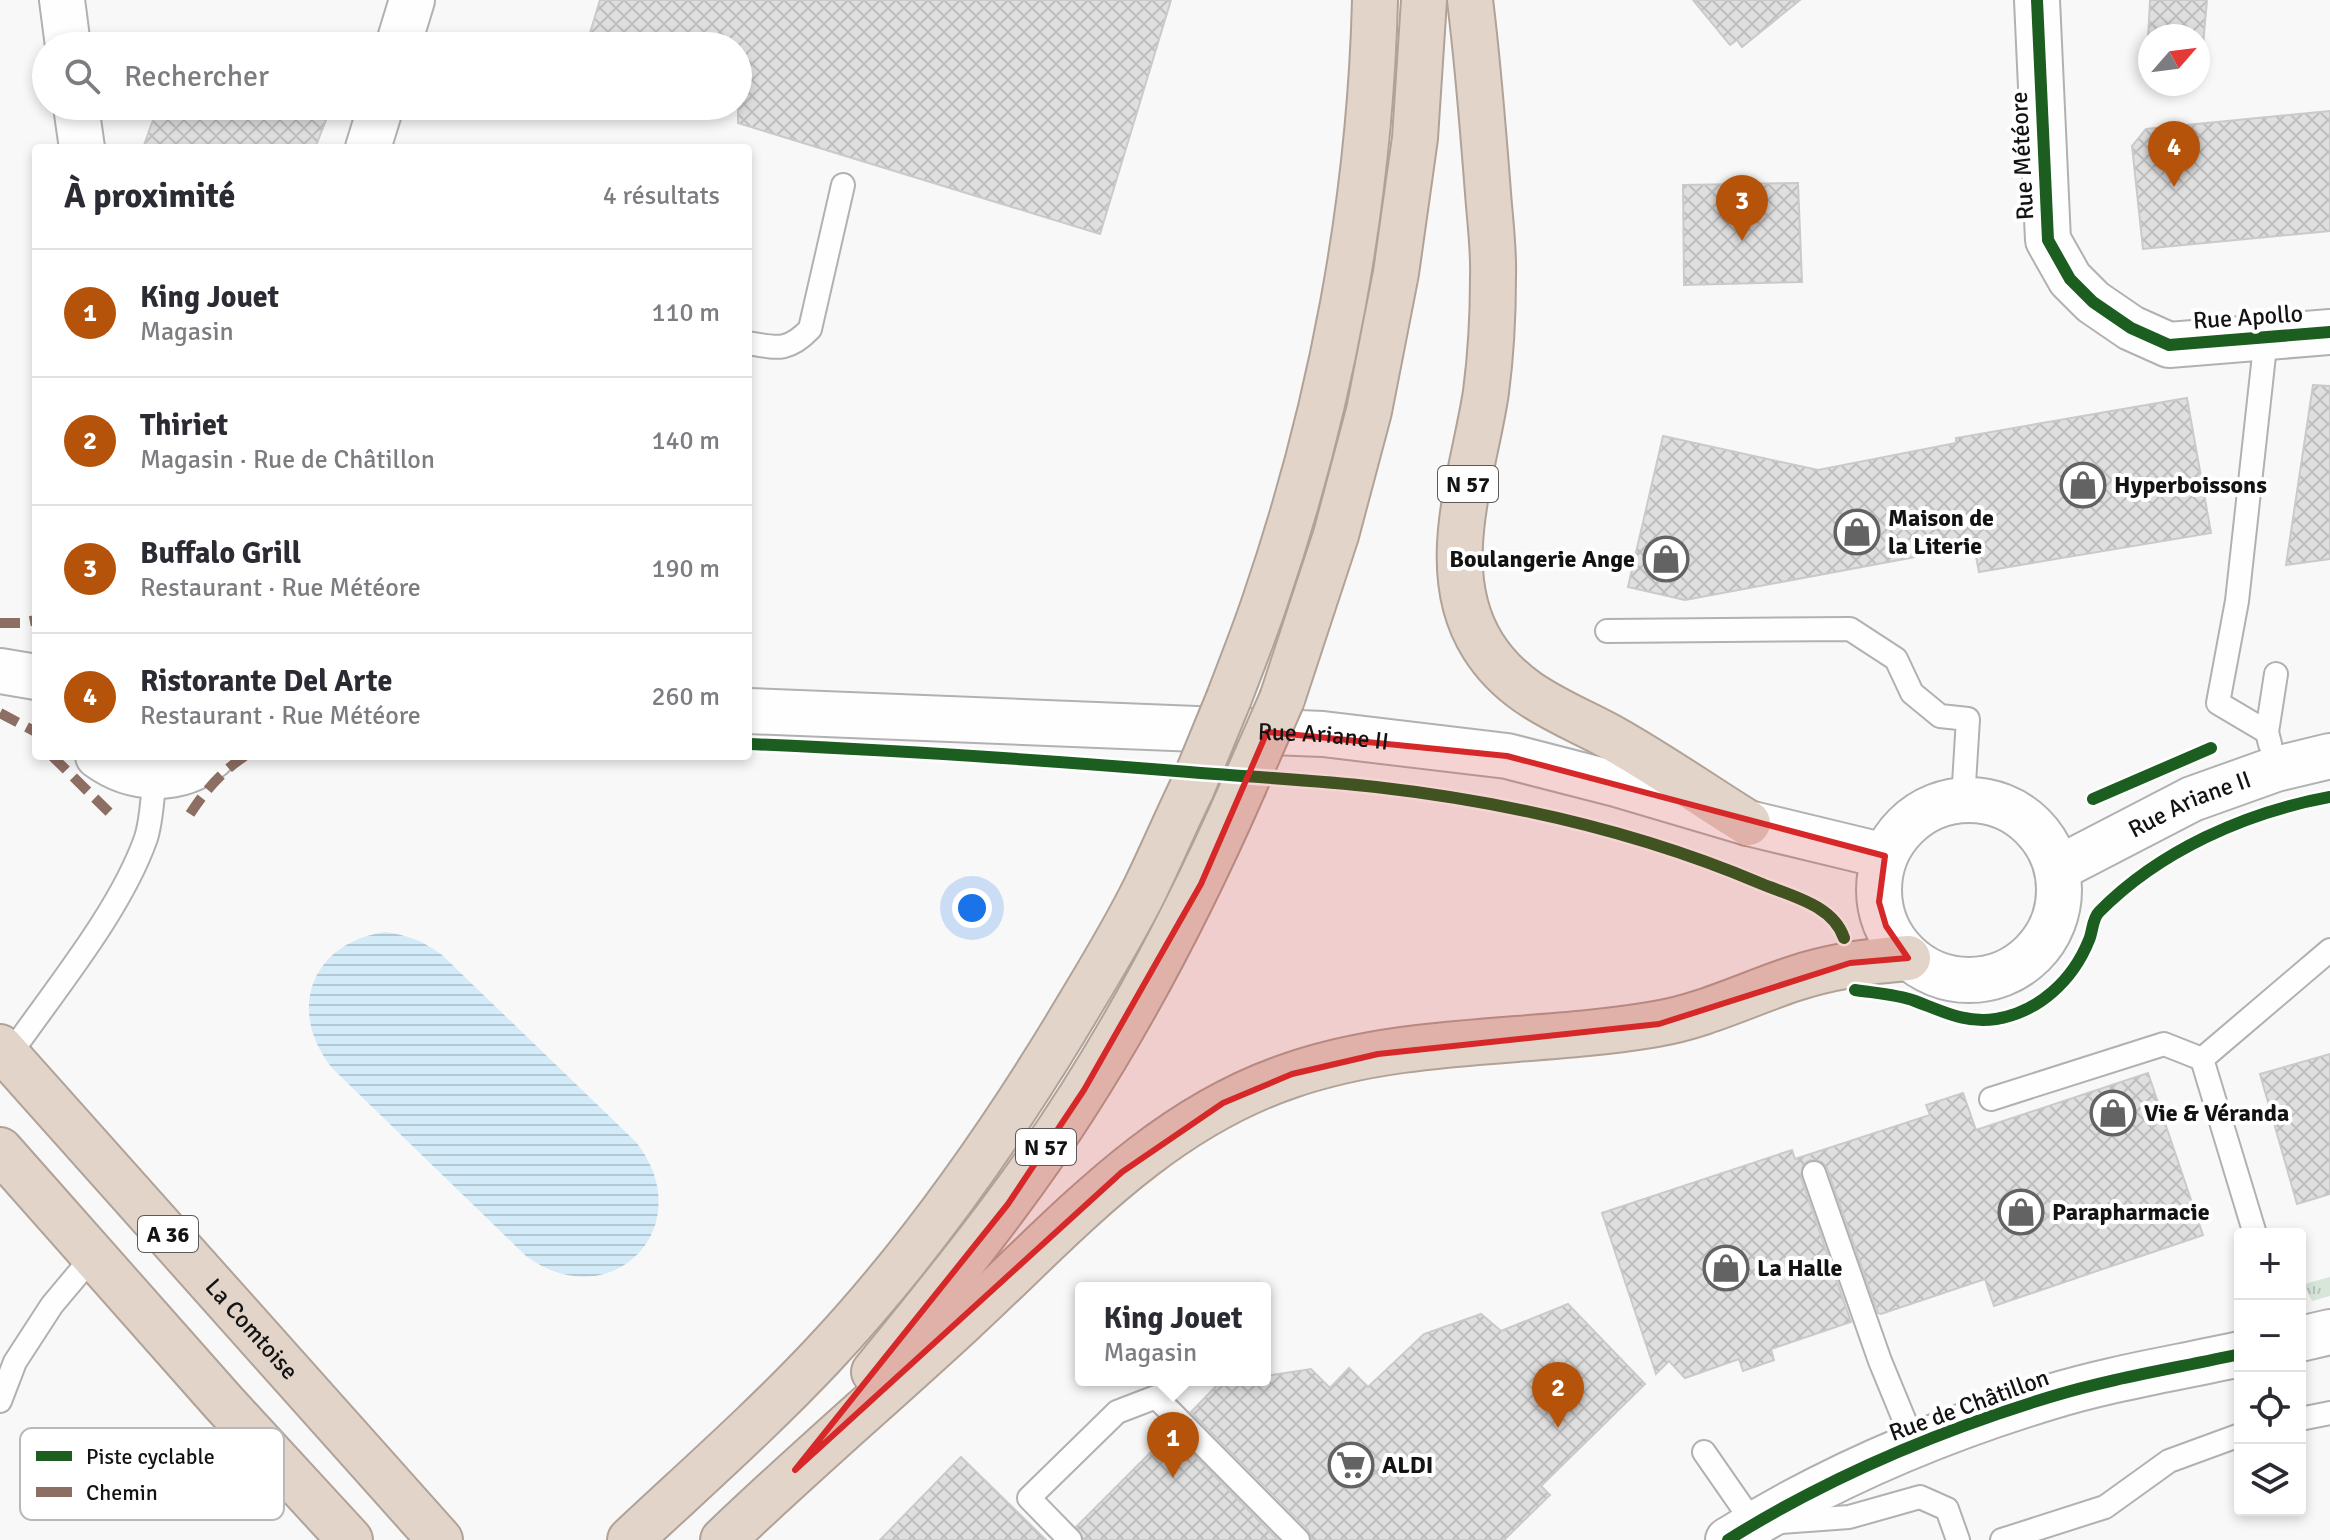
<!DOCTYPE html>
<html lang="fr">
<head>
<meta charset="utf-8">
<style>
	:root { --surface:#fff; --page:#f7f7f7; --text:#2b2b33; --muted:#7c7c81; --line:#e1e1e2; --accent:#b45309 }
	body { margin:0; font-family:Signika,sans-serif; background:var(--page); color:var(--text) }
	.controls { position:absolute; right:24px; bottom:24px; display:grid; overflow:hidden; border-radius:8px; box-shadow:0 4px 12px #0003 }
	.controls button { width:72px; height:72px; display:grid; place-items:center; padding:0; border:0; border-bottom:2px solid var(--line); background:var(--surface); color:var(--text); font:40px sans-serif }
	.compass { position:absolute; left:2138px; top:24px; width:72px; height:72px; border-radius:50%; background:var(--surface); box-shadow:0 4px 12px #0003; rotate:62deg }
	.you { position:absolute; left:972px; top:908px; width:28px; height:28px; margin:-20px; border:6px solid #fff; border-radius:50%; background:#1a73e8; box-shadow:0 0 0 12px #1a73e833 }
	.badge { display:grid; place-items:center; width:52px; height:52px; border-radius:50%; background:var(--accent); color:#fff; font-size:26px; font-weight:700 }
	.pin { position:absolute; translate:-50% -66px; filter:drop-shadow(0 2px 4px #0008) }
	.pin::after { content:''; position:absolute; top:42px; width:28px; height:24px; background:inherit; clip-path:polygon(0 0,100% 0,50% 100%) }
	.popup { position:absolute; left:1075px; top:1282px; width:196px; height:104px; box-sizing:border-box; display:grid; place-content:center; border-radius:8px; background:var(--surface); filter:drop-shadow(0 2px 6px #0005); font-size:26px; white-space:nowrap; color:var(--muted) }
	.popup b { font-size:30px; color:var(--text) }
	.popup::after { content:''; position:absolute; left:50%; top:100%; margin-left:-16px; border:16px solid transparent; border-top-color:var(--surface) }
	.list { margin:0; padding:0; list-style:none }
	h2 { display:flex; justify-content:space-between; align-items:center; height:104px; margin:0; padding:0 32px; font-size:34px }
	h2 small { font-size:26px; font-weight:400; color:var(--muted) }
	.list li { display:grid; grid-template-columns:52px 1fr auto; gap:24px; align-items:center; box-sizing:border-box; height:128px; padding:0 32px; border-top:2px solid var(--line) }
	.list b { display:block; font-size:30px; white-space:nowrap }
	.list p { margin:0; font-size:26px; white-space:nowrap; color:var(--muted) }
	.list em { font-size:26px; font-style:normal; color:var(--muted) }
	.icon { flex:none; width:44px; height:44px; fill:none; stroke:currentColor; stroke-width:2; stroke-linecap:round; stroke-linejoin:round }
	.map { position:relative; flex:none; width:2330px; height:1540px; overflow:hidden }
	.search { position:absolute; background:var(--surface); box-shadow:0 4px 12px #0003; left:32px; top:32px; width:720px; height:88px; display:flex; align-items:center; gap:20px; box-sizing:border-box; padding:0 28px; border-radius:44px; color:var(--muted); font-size:30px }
	.panel { position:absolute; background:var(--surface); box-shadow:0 4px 12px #0003; left:32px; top:144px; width:720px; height:616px; border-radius:8px }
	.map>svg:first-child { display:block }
</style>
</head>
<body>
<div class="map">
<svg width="2330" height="1540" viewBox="0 0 2330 1540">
	<defs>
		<pattern id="grass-tufts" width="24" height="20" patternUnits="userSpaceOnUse" patternTransform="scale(2)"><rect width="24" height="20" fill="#d8e5d9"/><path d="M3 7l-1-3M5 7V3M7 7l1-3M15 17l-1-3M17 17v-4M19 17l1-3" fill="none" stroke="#b8c4b9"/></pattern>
		<pattern id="water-rules" width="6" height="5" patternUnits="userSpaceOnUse" patternTransform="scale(2)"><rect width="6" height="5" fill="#d3eaf8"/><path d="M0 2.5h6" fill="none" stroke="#b4c8d4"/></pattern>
		<pattern id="building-cross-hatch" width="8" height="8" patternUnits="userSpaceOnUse" patternTransform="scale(2)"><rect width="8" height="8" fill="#dfdfdf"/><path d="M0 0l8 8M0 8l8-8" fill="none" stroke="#bebebe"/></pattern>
	</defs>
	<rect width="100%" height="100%" fill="#f8f8f8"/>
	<!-- grass -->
	<path fill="url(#grass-tufts)" d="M2330,1277V1296L2312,1301L2304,1284Z"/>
	<!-- water -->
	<path fill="url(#water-rules)" d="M385,932C408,935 423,941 442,955L636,1142C702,1226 611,1319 526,1256L332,1068C286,1010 311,943 385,932Z"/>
	<!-- building -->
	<path fill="url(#building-cross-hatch)" stroke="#cacaca" stroke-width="2" d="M600,0H1171L1100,234L738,123V46H586Z
		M1693,0H1800L1742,47L1737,40L1730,45Z
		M2150,0H2207L2203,45L2198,44V36H2150V40H2148Z
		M158,106H291L326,120L315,148H143Z
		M2330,111V231L2143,249L2132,146L2146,129Z
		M1798,183L1802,282L1684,285L1683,185Z
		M2313,385L2330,386V559L2286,565Z
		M2187,398L2211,533L1979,572L1974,546L1685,600L1628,587L1663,436L1818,470L1956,443V438Z
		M2330,1054V1194L2297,1204L2260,1074Z
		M2148,1073L2203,1235L1994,1306L1985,1279L1881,1314L1878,1313L1827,1168L1822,1162L1810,1160L1803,1165L1801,1178L1851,1322L1771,1349L1774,1360L1743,1371L1739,1359L1685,1378L1669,1361L1656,1374L1602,1213L1792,1150L1795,1159L1930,1115L1926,1105L1963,1093L1976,1130Z
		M1568,1304L1645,1384L1541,1486L1550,1495L1504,1540H1312L1308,1530L1191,1412L1222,1380H1265V1376L1311,1369L1330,1388L1349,1368L1368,1387L1424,1334L1481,1314L1501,1331Z
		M1171,1432L1278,1540H1084L1076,1527Z
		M961,1457L1046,1540H880Z"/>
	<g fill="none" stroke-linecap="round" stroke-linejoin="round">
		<!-- lane casing -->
		<g stroke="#b1b1b1" stroke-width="26">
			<path id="lane" d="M2266,337L2237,601L2218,703L2267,732
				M748,343C777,348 788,352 810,329L843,185
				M1607,631L1850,629L1896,659L1912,693L1940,716L1968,719L1963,800
				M2270,744L2267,732L2276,674
				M8,1057C53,992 120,912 146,838C152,819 152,797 155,777
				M1991,1099L2164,1044L2202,1059
				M1814,1173L1880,1361L1915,1446
				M2255,1234L2202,1059L2330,950
				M0,1401L15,1362L52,1305L94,1255
				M2300,1419L2330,1413
				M1704,1452L1754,1524L1849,1517L1920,1497L1947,1509L1958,1540
				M1070,1540L1029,1498L1117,1412L1156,1397L1298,1540
				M2002,1540L2105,1507L2169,1461L2240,1435"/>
		</g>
		<!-- street casing -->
		<g stroke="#b1b1b1" stroke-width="48">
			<path id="street" d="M2037,0L2048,240L2070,279L2093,302L2131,328L2169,345L2330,332
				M398,46L412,0
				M368,148L381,106"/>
		</g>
		<!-- secondary casing -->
		<g stroke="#b1b1b1" stroke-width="48">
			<g id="secondary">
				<path d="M62,0L68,46"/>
				<path d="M76,106L82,148"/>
				<path d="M0,671L36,677"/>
				<path id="s1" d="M748,711L1323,734L1507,756L1616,784L1748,823L1885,856"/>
				<path d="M98,756C132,781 179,784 212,756"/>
				<circle cx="1969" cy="890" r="90"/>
				<path id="s2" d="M2057,869L2192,799L2276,769L2330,756"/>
				<path d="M2300,1339L2330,1332"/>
				<path d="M1728,1540C1827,1478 1938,1431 2050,1397C2112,1378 2177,1368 2240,1354"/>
			</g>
		</g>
		<!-- highway casing -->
		<g stroke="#b0a297" stroke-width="48">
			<g id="highway">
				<path d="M1470,0C1478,64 1483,128 1488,193C1490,221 1494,249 1493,277C1493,316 1491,354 1486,392C1474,473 1435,570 1483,646C1515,697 1565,712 1614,739C1660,765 1703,795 1748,823"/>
				<path d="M1229,698C1241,666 1254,634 1265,601C1331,409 1370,203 1375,0"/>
				<path d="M1282,699L1336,535L1369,411L1396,273L1415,138L1424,0"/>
				<path id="s3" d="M0,1047L440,1540"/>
				<path d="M0,1150L223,1402L350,1540"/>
				<path d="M874,1372C919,1317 964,1262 1006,1205C1102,1077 1179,934 1243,788"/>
				<path d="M630,1540C695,1479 762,1420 823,1355C915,1257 995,1144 1065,1029C1093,982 1122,936 1146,887C1162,854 1176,821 1192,788"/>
				<path d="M723,1540C801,1465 883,1395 962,1322C1064,1228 1154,1122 1289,1076C1407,1035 1535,1045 1656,1024C1704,1016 1748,994 1793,979C1831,966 1868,961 1908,958"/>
			</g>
		</g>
		<!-- lane -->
		<use href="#lane" stroke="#fefefe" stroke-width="22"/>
		<!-- street -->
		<use href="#street" stroke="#fefefe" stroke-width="44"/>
		<!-- secondary -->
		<use href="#secondary" stroke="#fefefe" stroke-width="44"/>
		<!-- highway -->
		<use href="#highway" stroke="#e2d4c9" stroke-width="44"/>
		<!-- highway-bridge casing -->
		<g stroke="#b0a297" stroke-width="48" stroke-linecap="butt">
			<path id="highway-bridge" d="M1192,788L1229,698
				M1243,788L1282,699"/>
		</g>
		<!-- highway-bridge -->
		<use href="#highway-bridge" stroke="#e2d4c9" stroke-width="44"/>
		<!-- quiet -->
		<path stroke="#8d6e63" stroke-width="10" stroke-dasharray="20 10" stroke-linecap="butt" d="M0,623H21L36,620
			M0,713L36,732
			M52,756L115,818
			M190,814C205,791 222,771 245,756"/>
		<!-- cycleway casing -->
		<g stroke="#fff" stroke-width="17">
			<path id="cycleway" d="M2037,0L2048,240L2070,279L2093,302L2131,328L2169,345L2330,332
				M748,744C895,750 1042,760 1189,772C1251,777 1314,780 1376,787C1507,802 1640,832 1762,884C1791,896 1833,905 1844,938
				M2093,799L2211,748
				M1855,990C1874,993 1896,994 1915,1001C1942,1011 1966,1024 1996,1019C2039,1012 2073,980 2089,940C2093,931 2092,919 2099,912C2159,851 2246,812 2330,797
				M1728,1540C1827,1478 1938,1431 2050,1397C2112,1378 2177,1368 2240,1354"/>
		</g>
		<!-- cycleway -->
		<use href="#cycleway" stroke="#1b5e20" stroke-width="12"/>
	</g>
	<!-- marked area -->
	<path fill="#d62828" fill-opacity="0.2" stroke="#d62828" stroke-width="6" stroke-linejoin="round" d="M1267,732L1507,756L1885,856L1879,902L1886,926L1908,958L1850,963L1659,1024L1378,1054L1292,1074L1223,1103L1122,1172L795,1470L1008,1204L1084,1090L1201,884Z"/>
	<!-- icons -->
	<defs>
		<g id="shop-ring" transform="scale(2.3)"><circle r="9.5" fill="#fff" stroke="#636364" stroke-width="1.5"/><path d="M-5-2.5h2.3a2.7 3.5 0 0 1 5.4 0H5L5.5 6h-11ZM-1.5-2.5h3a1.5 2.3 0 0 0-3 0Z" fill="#636364"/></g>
		<g id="supermarket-ring" transform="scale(2.3)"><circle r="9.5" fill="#fff" stroke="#636364" stroke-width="1.5"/><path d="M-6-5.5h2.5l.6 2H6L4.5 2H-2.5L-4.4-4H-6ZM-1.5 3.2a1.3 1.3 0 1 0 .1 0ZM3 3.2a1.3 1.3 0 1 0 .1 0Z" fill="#636364"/></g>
	</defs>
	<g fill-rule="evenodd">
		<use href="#shop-ring" x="2083" y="485"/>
		<use href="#shop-ring" x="1857" y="532"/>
		<use href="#shop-ring" x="1666" y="559"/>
		<use href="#shop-ring" x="2113" y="1113"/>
		<use href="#shop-ring" x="2021" y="1212"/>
		<use href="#shop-ring" x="1726" y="1268"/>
		<use href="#supermarket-ring" x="1351" y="1465"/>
	</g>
	<g text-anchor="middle" stroke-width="8" stroke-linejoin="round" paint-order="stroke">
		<!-- shield labels -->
		<g fill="#fff" stroke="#5a5a5a" stroke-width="2">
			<rect x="1438" y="466" width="60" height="36" rx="6"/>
			<rect x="1016" y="1129" width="60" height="36" rx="6"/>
			<rect x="138" y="1216" width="60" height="36" rx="6"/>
		</g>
		<g font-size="22" font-weight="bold" fill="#131314">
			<text x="1468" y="492">N 57</text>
			<text x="1046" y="1155">N 57</text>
			<text x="168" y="1242">A 36</text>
		</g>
		<!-- street labels -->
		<g font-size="24" fill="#131314" stroke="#fff">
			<text transform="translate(2022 156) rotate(-93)" y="8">Rue Météore</text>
			<text transform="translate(2248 317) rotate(-4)" y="8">Rue Apollo</text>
			<text dy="8" stroke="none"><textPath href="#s1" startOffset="576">Rue Ariane II</textPath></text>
			<text dy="8" stroke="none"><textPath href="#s2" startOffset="148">Rue Ariane II</textPath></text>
			<text dy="8" stroke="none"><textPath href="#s3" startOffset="378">La Comtoise</textPath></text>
			<text transform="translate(1969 1405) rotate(-20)" y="8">Rue de Châtillon</text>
		</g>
		<!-- poi labels -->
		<g font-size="24" font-weight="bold" fill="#131314" stroke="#fff" text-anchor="start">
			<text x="2114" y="493">Hyperboissons</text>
			<text x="1888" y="526">Maison de<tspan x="1888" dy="28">la Literie</tspan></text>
			<text x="1635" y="567" text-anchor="end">Boulangerie Ange</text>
			<text x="2144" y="1121">Vie &amp; Véranda</text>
			<text x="2052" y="1220">Parapharmacie</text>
			<text x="1757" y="1276">La Halle</text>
			<text x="1382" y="1473">ALDI</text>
		</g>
	</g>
	<!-- legend -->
	<rect x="20" y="1428" width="264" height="92" rx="12" fill="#fff" stroke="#b8b8b8" stroke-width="2"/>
	<rect x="36" y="1451" width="36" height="10" fill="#1b5e20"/>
	<rect x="36" y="1487" width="36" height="10" fill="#8d6e63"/>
	<g font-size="22" fill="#131314">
		<text x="86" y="1464">Piste cyclable</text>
		<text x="86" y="1500">Chemin</text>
	</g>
</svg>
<div class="controls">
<button>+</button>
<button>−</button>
<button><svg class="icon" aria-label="locate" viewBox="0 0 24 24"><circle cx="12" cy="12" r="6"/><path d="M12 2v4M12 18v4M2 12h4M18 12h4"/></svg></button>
<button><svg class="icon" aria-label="layers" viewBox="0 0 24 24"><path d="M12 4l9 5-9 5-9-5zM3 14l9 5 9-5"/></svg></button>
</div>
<svg class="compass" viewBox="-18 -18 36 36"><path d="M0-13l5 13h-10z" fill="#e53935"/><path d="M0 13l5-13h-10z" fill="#7c7c81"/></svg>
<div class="you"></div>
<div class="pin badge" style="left:1173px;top:1478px">1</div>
<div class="popup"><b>King Jouet</b>Magasin</div>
<div class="pin badge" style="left:1558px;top:1428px">2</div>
<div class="pin badge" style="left:1742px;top:241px">3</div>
<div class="pin badge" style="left:2174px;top:187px">4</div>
<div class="search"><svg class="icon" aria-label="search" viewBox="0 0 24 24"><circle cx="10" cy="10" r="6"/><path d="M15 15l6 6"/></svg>Rechercher</div>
<section class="panel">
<h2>À proximité<small>4 résultats</small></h2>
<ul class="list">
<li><span class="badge">1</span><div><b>King Jouet</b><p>Magasin</p></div><em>110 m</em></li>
<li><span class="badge">2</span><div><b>Thiriet</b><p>Magasin · Rue de Châtillon</p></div><em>140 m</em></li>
<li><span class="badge">3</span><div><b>Buffalo Grill</b><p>Restaurant · Rue Météore</p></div><em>190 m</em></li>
<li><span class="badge">4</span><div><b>Ristorante Del Arte</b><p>Restaurant · Rue Météore</p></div><em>260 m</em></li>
</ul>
</section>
</div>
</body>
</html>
